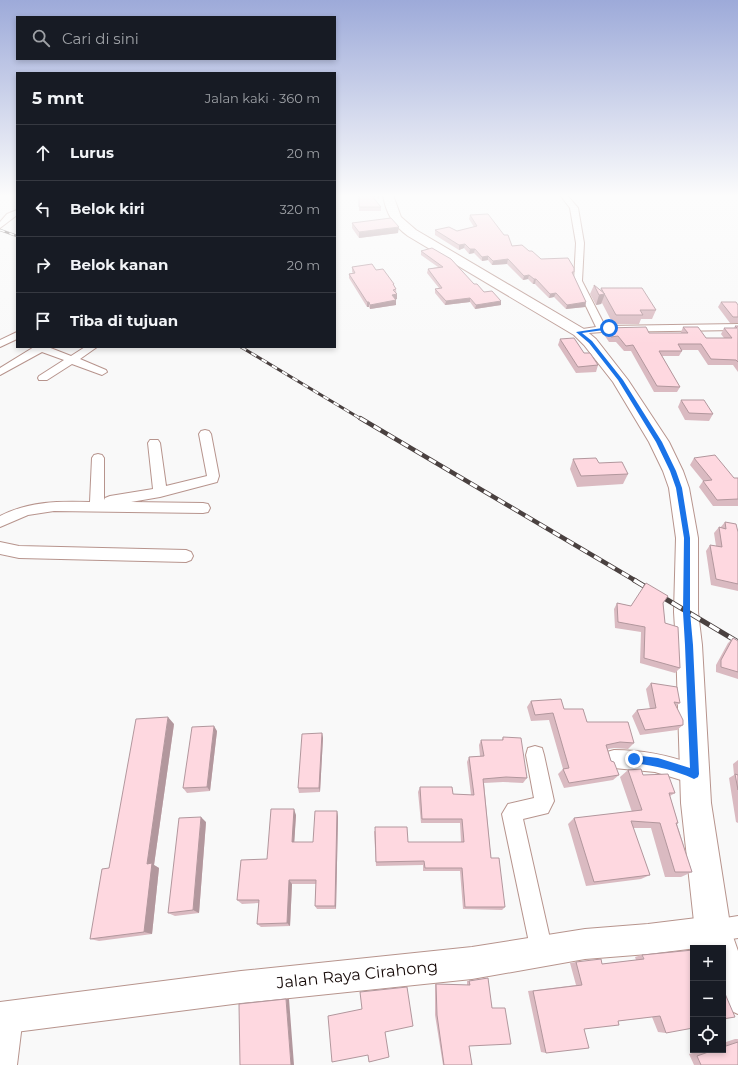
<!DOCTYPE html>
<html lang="id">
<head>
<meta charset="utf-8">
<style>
	:root { --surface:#171b24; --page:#20242c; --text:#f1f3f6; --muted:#9ea1a6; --line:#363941 }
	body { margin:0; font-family:Montserrat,sans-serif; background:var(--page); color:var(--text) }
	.controls { position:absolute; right:12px; bottom:12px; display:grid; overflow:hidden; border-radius:0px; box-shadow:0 2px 6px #0003 }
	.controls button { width:36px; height:36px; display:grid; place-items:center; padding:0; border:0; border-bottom:1px solid var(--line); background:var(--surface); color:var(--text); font:20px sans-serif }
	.stop { position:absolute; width:12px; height:12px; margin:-9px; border:3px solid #1a73e8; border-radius:50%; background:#fff }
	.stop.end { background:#1a73e8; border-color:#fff; box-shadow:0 1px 4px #0008 }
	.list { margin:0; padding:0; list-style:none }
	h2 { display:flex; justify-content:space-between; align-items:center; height:52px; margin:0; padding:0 16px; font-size:17px }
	h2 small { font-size:13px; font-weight:400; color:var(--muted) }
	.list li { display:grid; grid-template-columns:26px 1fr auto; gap:12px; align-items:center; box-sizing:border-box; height:56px; padding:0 16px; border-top:1px solid var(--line) }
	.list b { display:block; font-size:15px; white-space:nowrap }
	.list em { font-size:13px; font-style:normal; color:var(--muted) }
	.icon { flex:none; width:22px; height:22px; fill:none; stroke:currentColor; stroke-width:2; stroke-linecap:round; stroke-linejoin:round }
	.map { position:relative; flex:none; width:738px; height:1065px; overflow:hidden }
	.search { position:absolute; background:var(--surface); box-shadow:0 2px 6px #0003; left:16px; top:16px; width:320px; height:44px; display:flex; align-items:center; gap:10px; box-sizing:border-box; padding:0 14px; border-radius:0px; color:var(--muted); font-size:15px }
	.panel { position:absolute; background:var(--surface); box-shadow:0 2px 6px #0003; left:16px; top:72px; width:320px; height:276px; border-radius:0px }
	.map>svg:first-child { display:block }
</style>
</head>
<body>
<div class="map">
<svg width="738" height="1065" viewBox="0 0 738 1065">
	<rect width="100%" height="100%" fill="#f9f9f9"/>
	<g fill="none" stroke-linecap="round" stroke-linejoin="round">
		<!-- street casing -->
		<g stroke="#b7948d" stroke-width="2">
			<path id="street" d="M560,195H567L578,208L584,243L582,281L605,326L738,324V330L602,332L576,334L574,332L576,330L596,327L574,281L576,243L570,208Z
				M17,210V215L0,228V222L7,214Z
				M17,332V339L0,347V340Z
				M34,347H48L71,356L85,347H97L80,359L106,370L107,372L102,375L72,364L47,380H39L38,378L39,376L64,360L42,352L0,375V368Z
				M205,430L209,431L211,434L219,476L217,482L160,497L131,502L203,503L208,504L210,508L208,512L203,513L54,511L28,515L0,527V516C30,501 58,501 90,502L92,458L94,455L98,454L102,455L104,458V500L105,498L110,496L153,489L148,443L150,440H158L160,443L166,486L207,476L199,434L201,431Z
				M0,542L19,546L186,550L191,552L193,556L191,560L186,562L19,558L0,554Z
				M535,746L542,748L544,755L554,801L548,813L523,819L553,952L550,960L542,963L534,960L531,952L502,814L508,804L534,798L526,755L528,748Z
				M614,750C645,750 672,756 701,767L704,774L701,781L694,784L655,772L614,768L607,766L605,759L607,752Z
				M738,916V938L713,942L705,939L702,931L705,923L713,920Z
				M11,1004L20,1007L23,1016L17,1065H0V1013L2,1007Z"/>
		</g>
		<!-- secondary casing -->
		<g stroke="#b7948d" stroke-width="2">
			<path id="secondary" d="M713,916L724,920L728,931L724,942L713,946L648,954L585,959L472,979L241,1003L0,1034V1002L241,971L472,947L585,929L648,924Z"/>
		</g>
		<!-- primary casing -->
		<g stroke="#b7948d" stroke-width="2">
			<path id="primary" d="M383,195H393L401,217L416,230L584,329L596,339L628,380L669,442L683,471L689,488L698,538V612L702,645L711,803L731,931L738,951V1014L725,1008L723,1004V948H701L695,931L681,803L676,645L674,612L676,538L669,488L663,471L649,442L613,382L584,345L574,335L408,236C393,225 386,213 383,195Z"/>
		</g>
		<!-- street -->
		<use href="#street" fill="#fff" fill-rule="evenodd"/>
		<!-- secondary -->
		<use href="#secondary" fill="#fff" fill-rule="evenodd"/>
		<!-- primary -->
		<use href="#primary" fill="#fff" fill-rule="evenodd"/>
		<!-- rail-far3 casing -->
		<g stroke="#4a4140" stroke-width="2.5">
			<path id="rail-far3" d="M0,230L17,236"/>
		</g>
		<!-- rail-far2 casing -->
		<g stroke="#4a4140" stroke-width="3">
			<path id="rail-far2" d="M241,347L361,419"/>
		</g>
		<!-- rail-far1 casing -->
		<g stroke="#4a4140" stroke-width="4.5">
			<path id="rail-far1" d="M360,418L636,581"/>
		</g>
		<!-- rail casing -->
		<g stroke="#4a4140" stroke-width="5">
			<path id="rail" d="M634,580L738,642"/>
		</g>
		<!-- rail-far3 -->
		<use href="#rail-far3" stroke="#fff" stroke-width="1.5" stroke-dasharray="5" stroke-linecap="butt"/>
		<!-- rail-far2 -->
		<use href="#rail-far2" stroke="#fff" stroke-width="2" stroke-dasharray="6" stroke-linecap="butt"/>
		<!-- rail-far1 -->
		<use href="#rail-far1" stroke="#fff" stroke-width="3" stroke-dasharray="8" stroke-linecap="butt"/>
		<!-- rail -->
		<use href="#rail" stroke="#fff" stroke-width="3.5" stroke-dasharray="11" stroke-linecap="butt"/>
	</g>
	<!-- wall -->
	<path fill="#dabac1" d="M359,195L381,207V211H359Z
		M372,195H379V199Z
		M470,215L512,246L529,251L541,259L574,272L573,274L586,302L585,307L566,309L554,297L549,298L535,284H533L528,279L523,280L507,264L492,265L488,260L482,261L474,253L469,254L464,248L459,250L435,235V230L457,231L474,227L469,219Z
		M352,223L398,233L359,238L352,228Z
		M421,251L484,292L501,301V305L475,309L470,302L445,305L435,293V289L439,288L427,273L428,269L438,267L421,255Z
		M352,267L376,270L394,284V286L396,289L397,299H396V305L370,309L369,307H367L349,278V274L353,273L352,272Z
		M594,285L600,291L601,288L656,310L652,319H641L639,324H613L602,303L601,304L596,305L590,294Z
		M721,302L738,305V323H730L718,307Z
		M735,326H738V372L733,365H708L698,350H681L682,351L679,356H662L680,387L677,392H654L631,351H624L616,342H609L603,333L605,328L649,333H681V332L683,327L706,338H724L721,334L724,328H734Z
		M560,339L584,353L598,365L596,372L576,373L558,345Z
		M681,400L713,414L709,421L685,420L678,407Z
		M694,458L734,478H738V506H713L699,487L703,481L690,465Z
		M573,459L599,463L628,474L623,484L577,487L570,469Z
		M725,522L738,532V591L711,585L706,551L710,545L716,546L714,533L719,527L720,528Z
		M617,603L631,606L663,603L665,623L680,668L675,673L640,663L641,632L615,628L614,609Z
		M733,638L738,641V679L716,672V665L728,643Z
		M651,683L680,703L676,706L683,725L677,730L640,735L632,716L637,710L650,709L646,689Z
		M531,701L564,709L587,722L634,743L628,749L614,748L608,749L611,761L619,775L613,780L564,788L558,774L563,769L549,720L531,721L527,707Z
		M174,724L154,865L159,868L152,934L99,941L90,939L109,868Z
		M217,731L210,791L187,793L183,788Z
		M322,733L323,738L320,792L299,793L298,788Z
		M503,737L527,778L523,783L503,782L484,783L491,858L505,907L502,910L463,909L460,871H423V865L376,866L374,831L408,842H461L460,823H421L418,792L420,787L453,794L471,795L467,762L469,757L480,756L479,745L481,740H502Z
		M738,760V823L736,822L729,778L734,775L733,764Z
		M628,770L643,775L675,793L670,796L678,823L677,824L692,872L681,877H665L651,828H633L650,875L641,879L586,886L568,824L574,818L632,812L620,777Z
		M337,811L338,817L336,909H317L315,906L316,884H292L290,926L261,927L257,924L259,903L242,904L237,900L267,859L296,815L294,842H313Z
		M206,822L199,913L175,916L168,913Z
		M642,955L666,1033L658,1032L652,1017L618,1021L584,1029L546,1053L541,1052L528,991L576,985L570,963L576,962L602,964L636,960L635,957Z
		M488,978L469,1046L472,1065H443L435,1015V984L467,985V981Z
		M735,1039H738V1065H694L689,1054L702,1050H723V1043Z"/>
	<!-- shaded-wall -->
	<path fill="#b2979d" d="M399,227L398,233L359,238V232Z
		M465,244L464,248L459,250V245Z
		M470,249H475L474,253L469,254Z
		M488,256V260L482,261V257Z
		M508,259L507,264L492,265L493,261Z
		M529,275L528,279L523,280L524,276Z
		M534,279H536L535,284H533Z
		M556,293L554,297L549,298L550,294Z
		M397,294V299L392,300V295Z
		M605,294L601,304L596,305L599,295Z
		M470,298V302L445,305L446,301Z
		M396,300V305L370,309V305Z
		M501,301V305L475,309L476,305Z
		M367,302H369V307H367Z
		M586,302L585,307L566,309L567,305Z
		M168,717L174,724L154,865L159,868L152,934L144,932L147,864Z
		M214,726L217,731L210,791L207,787Z
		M322,733L323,738L320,792L319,788Z
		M294,809L296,815L294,847L292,842Z
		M337,811L338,817L336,909L335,906Z
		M201,817L206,822L199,913L193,910Z
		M289,880L292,884L290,926L287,923Z
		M286,999H289L294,1065H291Z"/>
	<!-- building -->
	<path fill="#fed8e0" stroke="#b2979d" d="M359,195H371L381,207H359Z
		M488,214L504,235H508L512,246L522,245L529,251H532L541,259L568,258L574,268V272H572L586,302L567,305L556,293L550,294L536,279H534L529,275L524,276L508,259L493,261L488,256L482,257L475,249H470L465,244L459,245L435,230L449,227L457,231L477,226L470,215Z
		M391,218L399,227L359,232L352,223Z
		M432,248L451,259L474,284H477L484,292L492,291L501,301L476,305L470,298L446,301L435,289L442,288L428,269L443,267L421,251Z
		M372,264L376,270L383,269L394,284H393L396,289L393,290L397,294L392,295L396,300L370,305L369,302H367L349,274L355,273L352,267Z
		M594,285L605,294L599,295Z
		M601,288H642L656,310H640L643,315H616Z
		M721,302H736L738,305V317H733Z
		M735,326H738V362L736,360L711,359L701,344H678L682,351H659L680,387L657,386L633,345L626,346L618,336L611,337L605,328L646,327L649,333H688L683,327H698L706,338H732L724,328H737Z
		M574,338L584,353H590L598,365L578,367L560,339Z
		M681,400H704L713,414L689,413Z
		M715,455L734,478H738V499L717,500L703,481L712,480L694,458Z
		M596,458L599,463L622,462L628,474L581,476L573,459Z
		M725,522L736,524L738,532V584L716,579L710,545L722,547L719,527L726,529Z
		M646,583L668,596L663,603L665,623L678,627L680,668L644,658L645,627L618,622L617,603L631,606Z
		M733,638L738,641V672L721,667V660Z
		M651,683L677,687L680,703L674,702L683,720V725L645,730L637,710L656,708Z
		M561,699L564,709H583L587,722H628L634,743L620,742L606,745L611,761L614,762L619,775L569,783L563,769L569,768L553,713L535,715L531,701Z
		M168,717L147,864L152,863L144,932L90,939L102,869L109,868L136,719Z
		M214,726L207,787L183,788L192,727Z
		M322,733L319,788H298L302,734Z
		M503,737L521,738L527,778L506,777L483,779L491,858H499L505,907H465L462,868H425L424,861L376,862L375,827H407L408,842H464L462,819H422L420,787H452L453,794L474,795L469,757L484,756L481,740H503Z
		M641,769L643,775L668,774L675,793H669L678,823H676L692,872H675L660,823L631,821L650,875L594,882L574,818L642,810L628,770Z
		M735,774L738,775V790Z
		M271,809H294L292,842H313L315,811H337L335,906H315L316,880H289L287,923L257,924L259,900H237L241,860L267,859Z
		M201,817L193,910L168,913L179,818Z
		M693,950V1028L666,1033L660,1016L618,1021L619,1025L584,1029L589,1048L546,1053L533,991L582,985L576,962L601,959L602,964L644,959L642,955Z
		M488,978L492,1008H505L511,1044L469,1046L472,1065H444L437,1015L436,984L470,985L469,981Z
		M407,987L413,1026L385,1032L389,1057L369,1062L368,1055L332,1062L328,1016L362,1009L360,992Z
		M723,989L735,1017L723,1019Z
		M286,999L291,1065H240L239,1004Z
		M738,1042V1065H701L697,1056L714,1050H723V1047Z"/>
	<!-- sky -->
	<linearGradient id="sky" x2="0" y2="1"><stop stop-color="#9daad9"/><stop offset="0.57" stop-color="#fcfcfc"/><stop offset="1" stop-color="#fcfcfc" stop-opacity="0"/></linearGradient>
	<rect width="738" height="344" fill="url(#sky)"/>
	<!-- route -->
	<path fill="#1a73e8" d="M609,327L611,329L582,333L592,341L623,380L662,442L676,471L682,488L690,538V612L693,645L699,774L698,777L694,779C675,770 656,766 634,763L631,762L630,759L631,756L634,755L658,758L690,768L685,645L683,612L684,538L676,488L670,471L656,442L618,380L589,343L576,332Z"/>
	<g text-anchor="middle" stroke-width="3.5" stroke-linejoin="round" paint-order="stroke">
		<!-- near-street labels -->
		<g font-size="16" fill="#150907" stroke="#fff">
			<text transform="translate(357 974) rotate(-6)" y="6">Jalan Raya Cirahong</text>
		</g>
	</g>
</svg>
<div class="controls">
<button>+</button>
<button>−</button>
<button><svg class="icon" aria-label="locate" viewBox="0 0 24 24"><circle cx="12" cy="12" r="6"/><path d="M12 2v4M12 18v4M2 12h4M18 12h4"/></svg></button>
</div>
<div class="stop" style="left:609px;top:328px"></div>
<div class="stop end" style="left:634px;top:759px"></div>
<div class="search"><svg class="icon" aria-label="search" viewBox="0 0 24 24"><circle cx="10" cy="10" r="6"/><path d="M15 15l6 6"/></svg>Cari di sini</div>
<section class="panel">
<h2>5 mnt<small>Jalan kaki · 360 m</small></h2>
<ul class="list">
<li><svg class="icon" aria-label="ahead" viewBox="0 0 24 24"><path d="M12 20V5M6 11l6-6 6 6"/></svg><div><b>Lurus</b></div><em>20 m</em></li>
<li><svg class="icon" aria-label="left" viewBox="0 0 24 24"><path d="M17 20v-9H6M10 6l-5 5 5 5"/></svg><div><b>Belok kiri</b></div><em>320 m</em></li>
<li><svg class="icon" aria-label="right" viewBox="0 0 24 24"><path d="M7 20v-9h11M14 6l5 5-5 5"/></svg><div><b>Belok kanan</b></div><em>20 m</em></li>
<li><svg class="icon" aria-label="arrive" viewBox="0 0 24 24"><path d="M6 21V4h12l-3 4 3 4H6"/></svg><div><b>Tiba di tujuan</b></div></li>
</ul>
</section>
</div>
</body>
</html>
